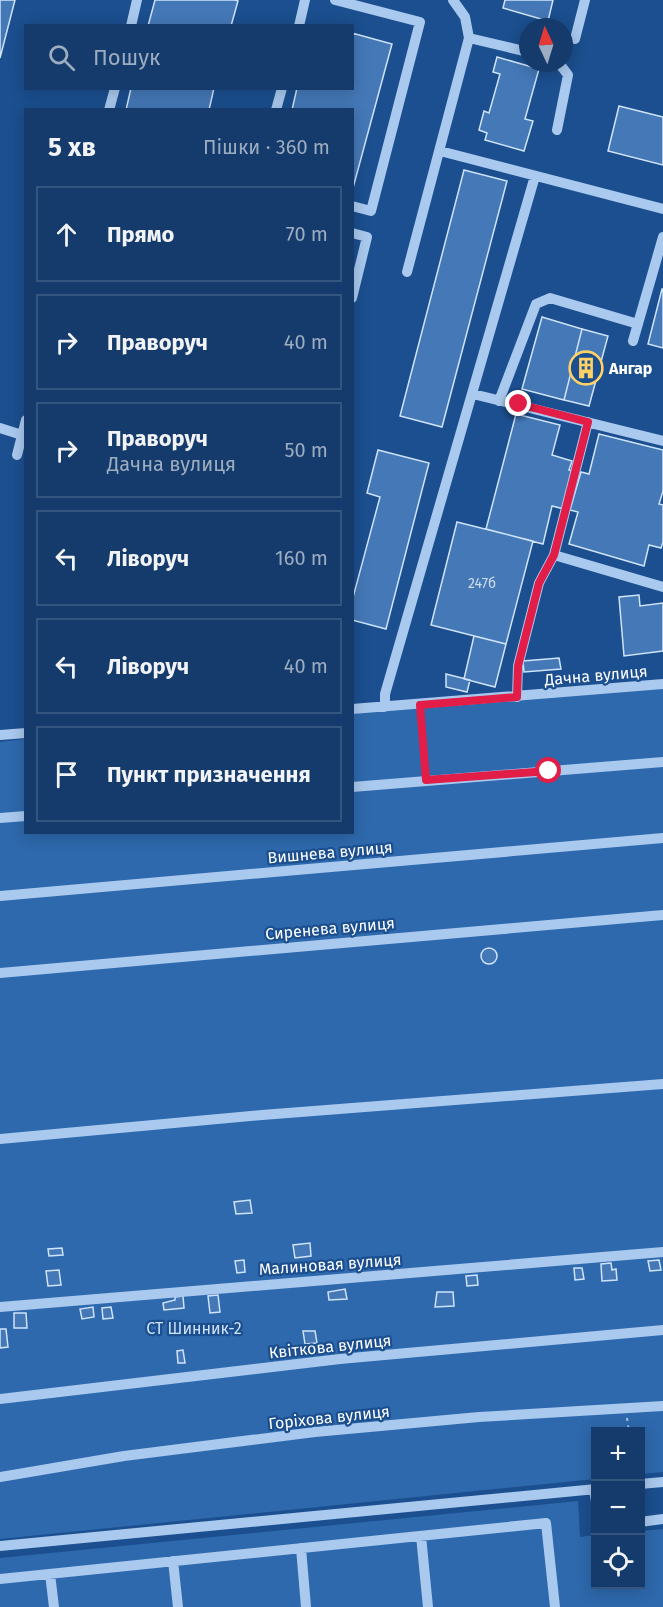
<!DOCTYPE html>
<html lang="uk">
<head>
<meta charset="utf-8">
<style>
	:root { --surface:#143b6b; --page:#214673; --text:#f1f3f6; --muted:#9dadc1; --line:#33557e }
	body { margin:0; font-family:"Fira Sans",sans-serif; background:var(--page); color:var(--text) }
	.controls { position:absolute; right:18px; bottom:18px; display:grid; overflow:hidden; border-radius:0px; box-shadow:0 3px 15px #0003 }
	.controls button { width:54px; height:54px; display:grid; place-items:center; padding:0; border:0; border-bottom:2px solid var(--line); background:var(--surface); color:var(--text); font:30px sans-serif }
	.compass { position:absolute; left:519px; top:18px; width:54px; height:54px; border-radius:50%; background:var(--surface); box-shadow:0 3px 15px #0003; rotate:356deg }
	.stop { position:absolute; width:18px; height:18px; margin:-14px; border:4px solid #e11d48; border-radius:50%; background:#fff }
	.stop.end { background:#e11d48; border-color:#fff; box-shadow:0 2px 6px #0008 }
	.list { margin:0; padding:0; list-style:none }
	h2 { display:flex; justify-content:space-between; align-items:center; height:78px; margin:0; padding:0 24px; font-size:26px }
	h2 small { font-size:20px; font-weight:400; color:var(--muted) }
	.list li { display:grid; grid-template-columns:39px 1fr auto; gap:18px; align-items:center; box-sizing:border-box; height:96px; margin:0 12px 12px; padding:0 12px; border:2px solid var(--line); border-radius:0px }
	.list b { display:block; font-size:22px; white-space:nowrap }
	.list p { margin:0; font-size:20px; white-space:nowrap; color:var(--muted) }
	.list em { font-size:20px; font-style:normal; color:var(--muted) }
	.icon { flex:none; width:33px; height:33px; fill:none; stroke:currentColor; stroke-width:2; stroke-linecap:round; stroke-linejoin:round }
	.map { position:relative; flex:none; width:663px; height:1607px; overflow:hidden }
	.search { position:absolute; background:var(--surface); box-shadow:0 3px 15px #0003; left:24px; top:24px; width:330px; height:66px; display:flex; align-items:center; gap:15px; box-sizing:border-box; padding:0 21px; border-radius:0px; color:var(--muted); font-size:22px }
	.panel { position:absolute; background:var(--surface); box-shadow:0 3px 15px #0003; left:24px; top:108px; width:330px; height:726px; border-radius:0px }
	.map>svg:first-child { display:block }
</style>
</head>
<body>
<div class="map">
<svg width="663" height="1607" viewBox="0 0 663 1607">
	<rect width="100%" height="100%" fill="#1b4f8f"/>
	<!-- green -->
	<path fill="#2e69ad" d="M663,687V1472L641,1474L640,1432H596L595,1479L0,1539V742L25,739L26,832H352L353,713Z
		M578,1501L580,1537L595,1535L596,1584H640L641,1531L663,1529V1607H0V1558Z"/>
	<!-- building -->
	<path fill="#4478b7" stroke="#cfe3fa" stroke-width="1.5" d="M0,0H15L0,58Z
		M155,0H235L238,1L231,26H148Z
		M505,0H553L548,21L503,8Z
		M352,33L392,44L353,188L352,110H292L297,88H352Z
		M497,57L539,69L525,119L533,121L524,151L485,140L487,133L479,130L484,111L489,113L500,74L493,72Z
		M131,88H214L209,110H126Z
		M619,106L663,117V165L608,151Z
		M464,170L507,181L442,427L400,416Z
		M662,289H663V348L648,344Z
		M542,317L582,329L564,400L522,389Z
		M582,329L608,336L589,406L564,400Z
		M516,414L560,425L552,455L572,461L569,470L573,471L564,509L552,506L543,544L486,529Z
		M599,434L663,450V491L659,504L663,505V542L661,548L649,545L644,566L569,544L578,512L570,510L581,472L589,474Z
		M378,450L429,463L386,629L352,620V601L380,497L367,493Z
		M457,522L533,541L506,644L431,625Z
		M639,595L640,606L663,603V651L624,656L619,597Z
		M474,636L506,644L495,687L464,679Z
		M559,658L561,669L524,672L523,661Z
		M446,674L470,680L467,692L446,687Z
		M481 956a8 8 0 1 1 16 0a8 8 0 1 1-16 0Z
		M250,1200L252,1213L236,1214L234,1202Z
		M310,1243L311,1256L295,1258L293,1245Z
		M62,1248L63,1255L49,1256L48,1249Z
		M244,1260L245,1272L237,1273L235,1261Z
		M659,1260L661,1270L650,1271L648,1261Z
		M611,1263L612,1270L616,1269L617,1280L602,1281L601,1264Z
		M574,1268H582L584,1279L575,1280Z
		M59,1270L61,1285L48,1286L46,1271Z
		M477,1275L478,1285L467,1286L466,1276Z
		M345,1289L347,1299L329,1300L328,1292Z
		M437,1292H453L454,1306L435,1307Z
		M218,1295L220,1312L210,1313L208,1296Z
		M183,1296L184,1308L164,1310L163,1303L175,1300V1297Z
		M93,1307L94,1317L82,1319L80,1309Z
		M111,1307L113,1318L103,1319L102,1308Z
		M14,1313H26L27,1328H14Z
		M0,1329H6L8,1347L0,1348Z
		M303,1331H315L317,1343L305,1344Z
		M183,1350L185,1363H178L177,1351Z"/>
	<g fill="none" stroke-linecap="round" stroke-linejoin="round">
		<!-- path -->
		<path stroke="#a9c9ee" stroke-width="2" stroke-dasharray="3 4.5" stroke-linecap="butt" d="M421,714L425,771
			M627,1418L629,1432"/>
		<!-- minor -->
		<path stroke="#a9c9ee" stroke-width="10" d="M335,0L420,22L371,211L352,206
			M131,26L137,0
			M299,26L305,0
			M469,38L528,52
			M575,39L585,0
			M109,110L115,88
			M276,110L282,88
			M557,130L568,75L559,63
			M440,151L663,209
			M352,233L367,237L352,298
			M407,272L469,38L465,17L453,0
			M633,341L663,237
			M473,394L663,441
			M499,401L536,304L550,298L638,324
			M0,428L22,435
			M17,455L26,420
			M554,555L663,587
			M517,697L518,666L539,583L554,555L588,422
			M385,707V694L535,176
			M352,709L663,684
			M0,735L26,733
			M352,787L663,762
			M0,818L26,816
			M0,896L663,838
			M0,973L663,915
			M0,1139L262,1115L663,1084
			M0,1307L663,1252
			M0,1399L340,1359L663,1330
			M0,1477L124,1456L315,1432L479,1417L663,1406
			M640,1484L663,1482
			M594,1489L596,1502
			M640,1522L663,1519
			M421,1536L428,1607
			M0,1546L596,1489
			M301,1548L306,1607
			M173,1561L178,1607
			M50,1574L54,1607
			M0,1579L546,1523L555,1607"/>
	</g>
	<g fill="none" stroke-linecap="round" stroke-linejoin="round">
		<!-- route -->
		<path stroke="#e11d48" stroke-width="8" d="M519,404L588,422L554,555L539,583L518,666L517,697L420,705L426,780L549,771"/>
	</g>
	<!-- icons -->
	<defs>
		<g id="building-ring" transform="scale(1.725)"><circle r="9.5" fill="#1b4f8f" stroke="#ffd166" stroke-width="1.5"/><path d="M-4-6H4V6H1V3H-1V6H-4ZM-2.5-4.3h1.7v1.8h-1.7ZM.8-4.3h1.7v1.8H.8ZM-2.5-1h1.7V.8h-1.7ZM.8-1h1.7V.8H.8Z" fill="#ffd166"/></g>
	</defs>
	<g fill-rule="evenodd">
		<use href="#building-ring" x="586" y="368"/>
	</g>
	<g text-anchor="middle" stroke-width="4.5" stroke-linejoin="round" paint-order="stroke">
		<!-- number labels -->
		<g font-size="14" fill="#d0dded">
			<text x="482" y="588">247б</text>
		</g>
		<!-- poi labels -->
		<g font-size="16" font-weight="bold" fill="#fff" stroke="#1b4f8f" text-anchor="start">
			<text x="609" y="374">Ангар</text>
		</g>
		<!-- street labels -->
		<g font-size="16" fill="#fff" stroke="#1b4f8f">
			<text transform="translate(596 675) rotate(-5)" y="6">Дачна вулиця</text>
			<text transform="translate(330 852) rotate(-5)" y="6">Вишнева вулиця</text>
			<text transform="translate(330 928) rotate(-5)" y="6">Сиренева вулиця</text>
			<text transform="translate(330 1264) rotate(-4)" y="6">Малиновая вулиця</text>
			<text transform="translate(330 1346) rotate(-6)" y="6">Квіткова вулиця</text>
			<text transform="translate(329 1417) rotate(-6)" y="6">Горіхова вулиця</text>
		</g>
		<!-- park labels -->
		<g font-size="16" fill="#cfe3fa" stroke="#1b4f8f">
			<text x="194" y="1334">СТ Шинник-2</text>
		</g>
	</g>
</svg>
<div class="controls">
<button>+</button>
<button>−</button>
<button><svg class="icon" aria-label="locate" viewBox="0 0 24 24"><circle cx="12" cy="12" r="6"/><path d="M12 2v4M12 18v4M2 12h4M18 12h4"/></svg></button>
</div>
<svg class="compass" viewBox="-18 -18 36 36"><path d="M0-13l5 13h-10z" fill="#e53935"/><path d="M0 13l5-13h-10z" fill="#9dadc1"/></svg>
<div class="stop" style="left:549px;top:771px"></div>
<div class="stop end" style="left:519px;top:404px"></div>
<div class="search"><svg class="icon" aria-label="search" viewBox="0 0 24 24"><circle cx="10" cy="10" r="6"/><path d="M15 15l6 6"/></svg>Пошук</div>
<section class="panel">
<h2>5 хв<small>Пішки · 360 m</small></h2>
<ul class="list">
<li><svg class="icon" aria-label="ahead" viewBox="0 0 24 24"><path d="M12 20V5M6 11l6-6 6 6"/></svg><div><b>Прямо</b></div><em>70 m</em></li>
<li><svg class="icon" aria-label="right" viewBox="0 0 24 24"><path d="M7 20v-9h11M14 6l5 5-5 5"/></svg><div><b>Праворуч</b></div><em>40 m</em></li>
<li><svg class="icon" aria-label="right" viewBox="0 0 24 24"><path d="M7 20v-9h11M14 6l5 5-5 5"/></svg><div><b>Праворуч</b><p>Дачна вулиця</p></div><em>50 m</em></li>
<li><svg class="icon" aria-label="left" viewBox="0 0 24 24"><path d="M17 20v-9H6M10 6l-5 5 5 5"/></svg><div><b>Ліворуч</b></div><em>160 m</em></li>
<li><svg class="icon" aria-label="left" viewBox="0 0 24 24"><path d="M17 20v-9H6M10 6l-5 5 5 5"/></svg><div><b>Ліворуч</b></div><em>40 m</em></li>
<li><svg class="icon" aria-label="arrive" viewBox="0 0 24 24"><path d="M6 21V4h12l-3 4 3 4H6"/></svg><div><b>Пункт призначення</b></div></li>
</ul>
</section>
</div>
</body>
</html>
